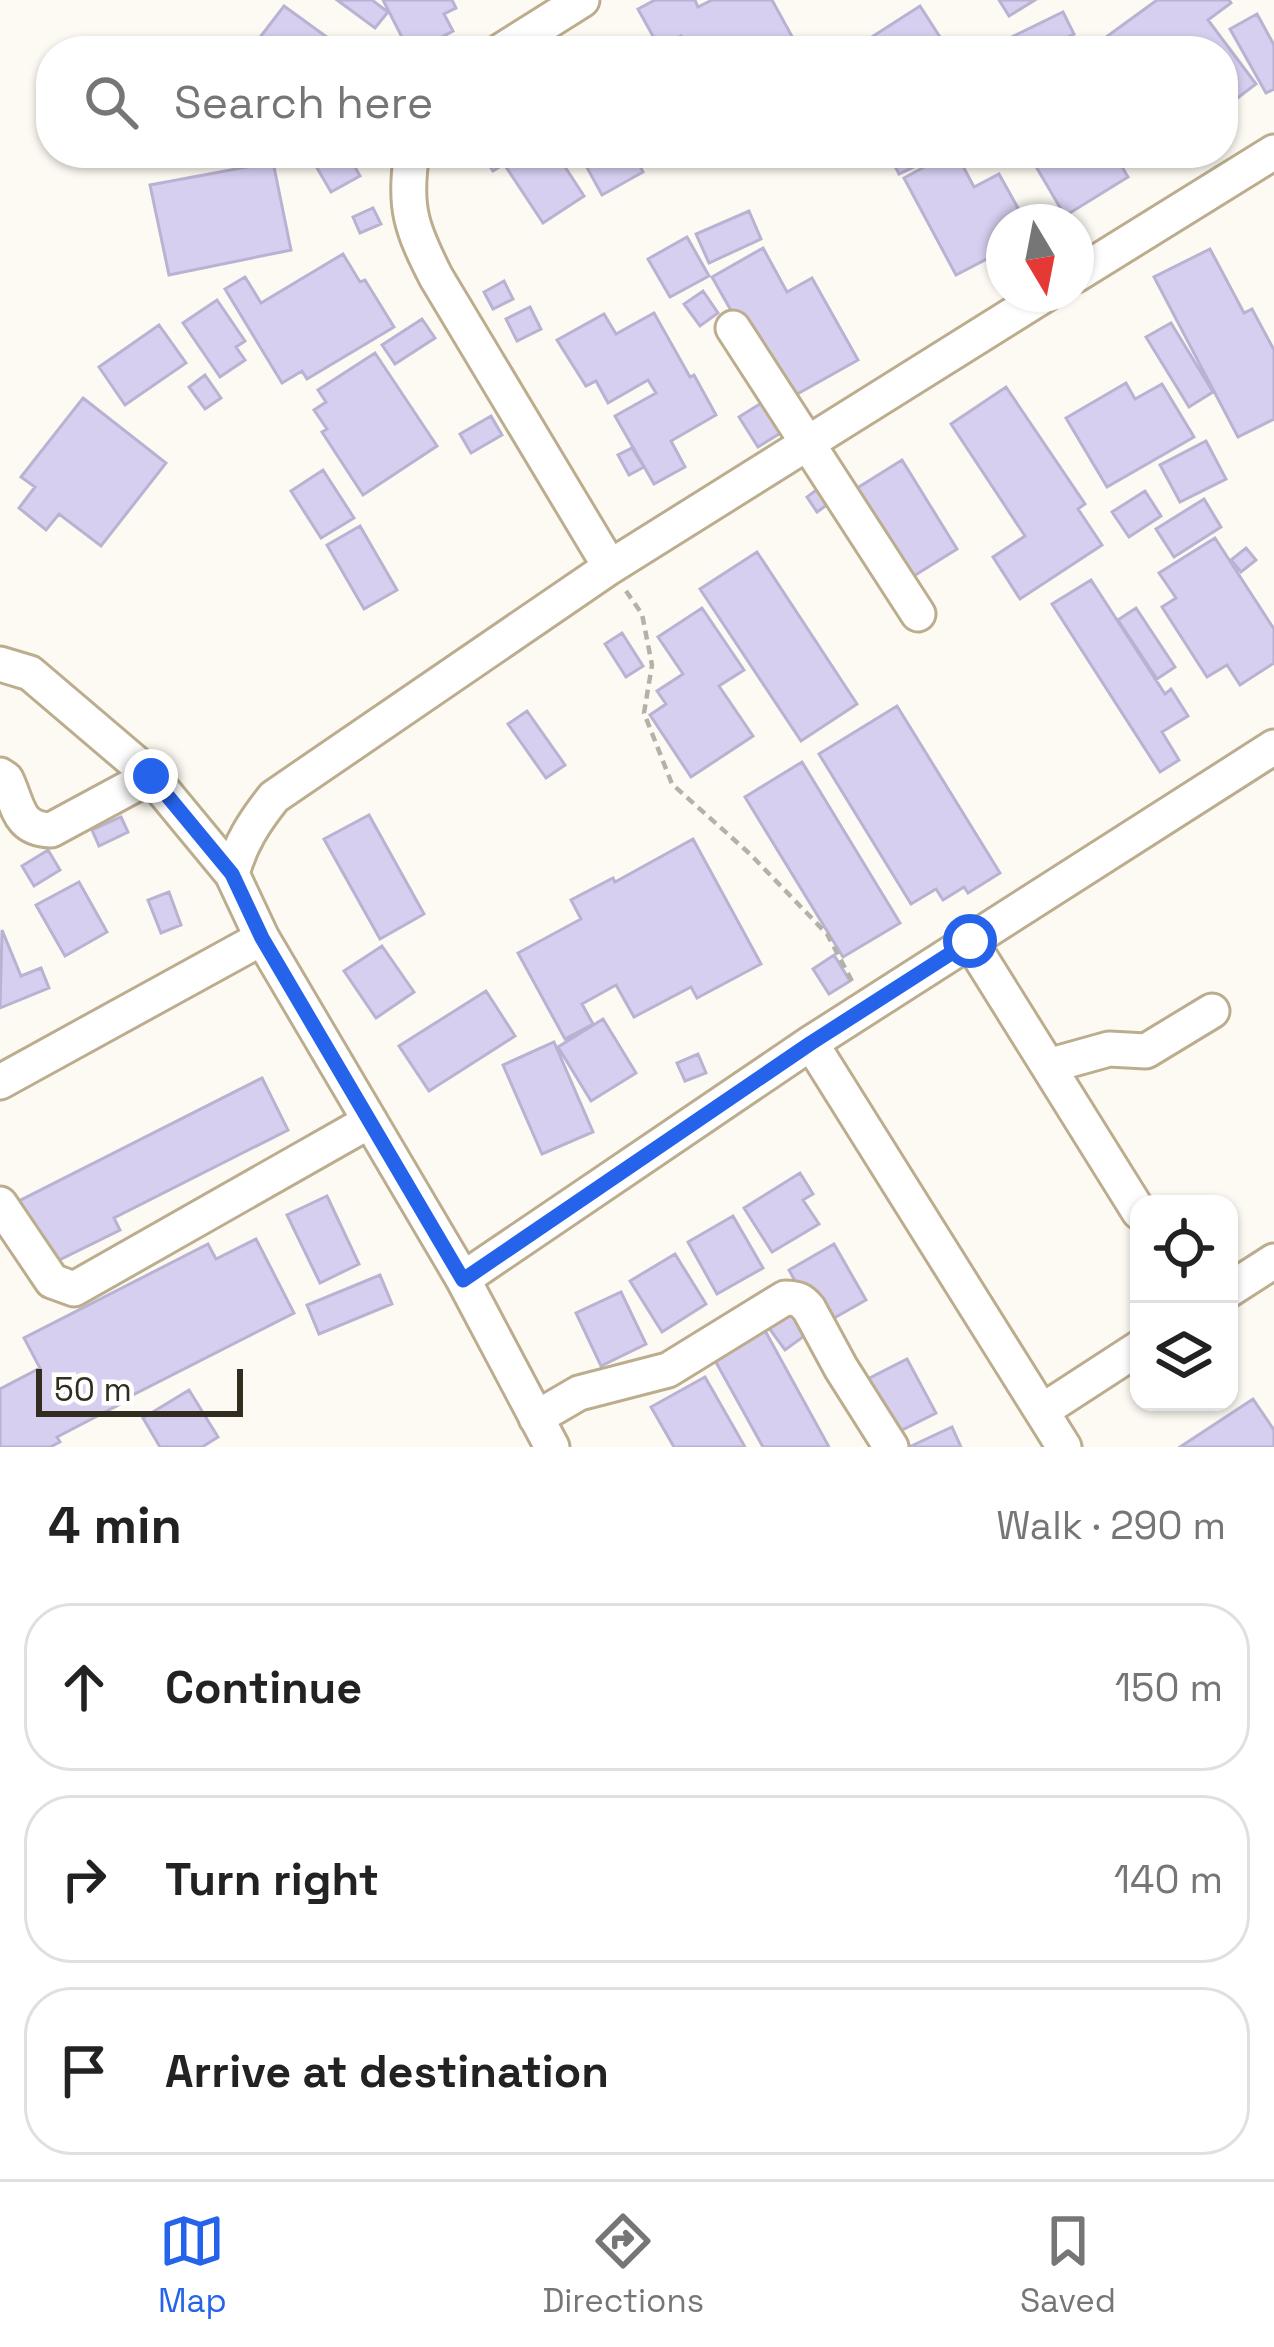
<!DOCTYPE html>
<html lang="en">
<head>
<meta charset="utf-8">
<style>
	:root { --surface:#fff; --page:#f6f6f6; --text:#222; --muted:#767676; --line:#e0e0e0; --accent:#2563eb }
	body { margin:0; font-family:"Space Grotesk",sans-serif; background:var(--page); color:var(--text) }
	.controls { position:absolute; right:36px; bottom:36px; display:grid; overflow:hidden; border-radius:24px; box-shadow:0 3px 9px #0004 }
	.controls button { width:108px; height:108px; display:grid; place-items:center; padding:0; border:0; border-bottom:3px solid var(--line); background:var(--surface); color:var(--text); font:60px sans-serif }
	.compass { position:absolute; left:986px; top:204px; width:108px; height:108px; border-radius:50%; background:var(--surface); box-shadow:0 3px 9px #0004; rotate:170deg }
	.scale { position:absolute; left:36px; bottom:30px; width:207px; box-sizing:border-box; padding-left:12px; border:6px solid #332d20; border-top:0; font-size:33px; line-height:42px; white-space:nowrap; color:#332d20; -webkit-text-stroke:9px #fff; paint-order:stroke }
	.stop { position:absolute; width:36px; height:36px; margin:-27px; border:9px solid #2563eb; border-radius:50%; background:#fff }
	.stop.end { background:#2563eb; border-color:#fff; box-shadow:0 3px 12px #0008 }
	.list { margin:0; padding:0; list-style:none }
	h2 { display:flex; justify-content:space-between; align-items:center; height:156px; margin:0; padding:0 48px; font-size:51px }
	h2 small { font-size:39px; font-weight:400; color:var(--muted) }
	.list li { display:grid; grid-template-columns:78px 1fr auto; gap:36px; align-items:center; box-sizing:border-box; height:168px; margin:0 24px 24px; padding:0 24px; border:3px solid var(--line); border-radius:48px }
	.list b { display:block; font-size:45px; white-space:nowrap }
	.list em { font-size:39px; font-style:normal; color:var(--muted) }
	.icon { flex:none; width:66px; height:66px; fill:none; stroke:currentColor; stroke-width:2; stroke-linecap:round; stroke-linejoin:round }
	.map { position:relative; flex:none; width:1274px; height:1447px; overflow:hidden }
	.search { position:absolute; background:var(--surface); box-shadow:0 3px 9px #0004; left:36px; right:36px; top:36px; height:132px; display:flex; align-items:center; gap:30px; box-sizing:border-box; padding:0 42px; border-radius:48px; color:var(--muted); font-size:45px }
	.sheet { height:732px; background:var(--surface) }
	nav { display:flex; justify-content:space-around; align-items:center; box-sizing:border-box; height:168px; border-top:3px solid var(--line); background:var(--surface); font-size:33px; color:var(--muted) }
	nav a { display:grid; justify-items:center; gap:6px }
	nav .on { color:var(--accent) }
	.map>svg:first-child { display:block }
</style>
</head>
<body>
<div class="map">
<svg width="1274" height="1447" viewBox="0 0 1274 1447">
	<rect width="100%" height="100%" fill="#fdfaf3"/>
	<!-- building -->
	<path fill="#d7cff0" stroke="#bab2d2" stroke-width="3" d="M337,0H372L388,12L375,28Z
		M383,0H452L456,8L444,14L453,31L415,51H409Z
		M655,0H695L698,7L712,0H772L800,51H668L684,42L681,36L659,47L638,9Z
		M999,0H1035L1009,16Z
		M1157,0H1229L1231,3L1208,20L1256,84L1223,109V51H1111L1102,40Z
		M284,6L346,51H262L254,45Z
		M920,6L949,51H850Z
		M1063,12L1074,34L1040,51H983Z
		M1257,14L1274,45V89L1266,93L1230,29Z
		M328,153H347L360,176L331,192L313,161Z
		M481,153H556L584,196L543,223L504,164L493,171Z
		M579,153H633L643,172L602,195Z
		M888,153H915L920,164L899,174Z
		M950,153H956L974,187L999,174L1019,210L1009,216L1012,222H1004V250L956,275L904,178Z
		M1028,153H1114L1128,177L1065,216Z
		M273,162L291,250L169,275L150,185Z
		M373,208L381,224L360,233L353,217Z
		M749,211L761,239L709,263L696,234Z
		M687,237L709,276L670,297L648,259Z
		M763,248L787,292L812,278L858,360L783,402L712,277Z
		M1210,249L1244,313L1252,309L1274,350V419L1238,437L1154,277Z
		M343,254L360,282L365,280L394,327L307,379L302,371L282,383L225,289L245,277L261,303Z
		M504,281L513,299L493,309L484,292Z
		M703,291L718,313L700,326L684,304Z
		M217,300L245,341L236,347L245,360L220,377L183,323Z
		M530,307L541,329L517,341L506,319Z
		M654,313L690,377L694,375L716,415L671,441L685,467L654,484L615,416L656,393L648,380L608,403L596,381L586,386L557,340L604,314L616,334Z
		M422,319L435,338L395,364L382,345Z
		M1171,323L1213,392L1189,407L1146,337Z
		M159,325L186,363L125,405L99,367Z
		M375,353L437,446L363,495L322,432L327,429L314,410L326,402L318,390Z
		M205,375L221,398L205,409L189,387Z
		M1126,383L1135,399L1162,384L1194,437L1107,487L1066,418Z
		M1006,387L1085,504L1078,509L1102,545L1020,599L993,557L1025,536L951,424Z
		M83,398L166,463L101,546L59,514L46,530L19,508L35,487L21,477Z
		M763,402L782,432L758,447L739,417Z
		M491,416L502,435L471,453L460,434Z
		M1206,441L1226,479L1180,502L1160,465Z
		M632,448L644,467L629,475L618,455Z
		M902,460L957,549L909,579L854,490Z
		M323,470L354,518L321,538L291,491Z
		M824,484L835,499L817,512L807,497Z
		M1145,491L1161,516L1129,537L1112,512Z
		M1204,499L1221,527L1174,557L1156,529Z
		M360,526L397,590L364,609L327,545Z
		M1215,538L1274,629V663L1240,685L1227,665L1207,677L1162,607L1176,598L1159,573Z
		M1246,548L1256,560L1241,572L1231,560Z
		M757,552L857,704L801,741L700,589Z
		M1091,580L1165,694L1171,689L1188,716L1162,732L1179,760L1160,772L1052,604Z
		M702,608L744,670L719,686L753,736L691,777L650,715L666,704L657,691L683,674L658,637Z
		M1136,608L1175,667L1157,679L1118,620Z
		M622,633L643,666L626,677L605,644Z
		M897,706L1000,873L968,893L964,887L943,900L936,889L911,904L819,754Z
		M527,711L565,765L546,778L508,724Z
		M802,762L900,923L843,957L745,797Z
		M369,815L424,914L380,939L324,839Z
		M121,817L128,832L99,846L92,830Z
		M693,839L761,964L697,998L691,987L634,1017L616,985L582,1004L593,1024L565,1039L518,953L581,919L571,900L613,878L615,882Z
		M48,850L60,870L34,886L22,866Z
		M79,882L107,932L65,956L36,905Z
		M169,892L181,925L161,933L148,900Z
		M2,930L21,976L41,968L49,988L0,1008Z
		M382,946L414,992L376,1018L344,971Z
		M834,955L850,981L829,994L813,969Z
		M486,991L515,1036L429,1091L399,1046Z
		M603,1019L636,1073L591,1101L558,1047Z
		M554,1042L593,1132L542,1154L503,1065Z
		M698,1054L706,1073L685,1081L677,1063Z
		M262,1078L288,1130L114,1218L120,1230L45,1267L13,1204Z
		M800,1173L813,1194L803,1200L819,1224L772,1252L744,1208Z
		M327,1196L359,1264L320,1283L287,1215Z
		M733,1216L763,1268L717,1294L688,1242Z
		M256,1239L294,1313L127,1398L128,1400L57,1437L60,1442L50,1447H0V1389L40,1368L24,1338L208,1244L216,1259Z
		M834,1244L866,1300L820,1326L789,1270Z
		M675,1254L706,1304L662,1332L630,1281Z
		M380,1275L392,1304L319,1334L307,1305Z
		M621,1292L646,1344L601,1366L576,1313Z
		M795,1309L811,1331L785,1350L769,1328Z
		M763,1327L829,1447H763L712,1355Z
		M907,1359L936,1413L890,1436L862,1382Z
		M705,1377L745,1447H674L651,1407Z
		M189,1390L218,1437L202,1447H160L143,1418Z
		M1253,1399L1274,1430V1447H1180Z
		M952,1427L961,1447H909Z"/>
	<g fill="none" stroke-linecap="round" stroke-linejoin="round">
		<!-- minor casing -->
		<g stroke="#bcad8e" stroke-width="39">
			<path id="minor" d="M501,51L582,0
				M412,153C403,207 412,230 436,277L610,567
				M1076,275L1274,152
				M733,328L918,614
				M0,664L30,673L151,776L232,874
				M0,775L6,779C19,806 17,829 51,830L151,776
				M970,941L1139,1212
				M811,1043L1064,1447
				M1048,1066L1109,1049L1146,1051L1212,1011
				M0,1082L262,938
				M0,1204L52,1281L74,1289L370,1121
				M463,1279L811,1043L1274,747
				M1229,1290L1274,1261
				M1042,1411L1139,1348
				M536,1418L579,1393L668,1370L785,1298C797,1298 802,1300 809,1309L841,1368L891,1447
				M552,1447L463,1279L262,938L232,874C240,844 254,822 274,797L610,567L1046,294"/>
		</g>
		<!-- path -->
		<path stroke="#b6b1a8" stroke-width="4.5" stroke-dasharray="9 6" stroke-linecap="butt" d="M626,591L642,614L652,665L644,713L672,784L750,854L827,934L852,981"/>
		<!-- minor -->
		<use href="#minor" stroke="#fff" stroke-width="33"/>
	</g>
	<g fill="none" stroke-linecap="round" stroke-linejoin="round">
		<!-- route -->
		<path stroke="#2563eb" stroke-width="15" d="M151,776L232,874L262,938L463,1280L811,1043L970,941"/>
	</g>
</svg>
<div class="controls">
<button><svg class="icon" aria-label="locate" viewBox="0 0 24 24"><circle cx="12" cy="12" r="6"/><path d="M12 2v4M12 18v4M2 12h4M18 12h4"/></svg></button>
<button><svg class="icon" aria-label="layers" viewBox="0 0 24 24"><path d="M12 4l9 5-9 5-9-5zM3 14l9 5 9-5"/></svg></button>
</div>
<svg class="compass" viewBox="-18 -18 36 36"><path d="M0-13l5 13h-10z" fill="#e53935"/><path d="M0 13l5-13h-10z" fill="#767676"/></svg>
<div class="scale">50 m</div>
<div class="stop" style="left:970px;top:941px"></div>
<div class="stop end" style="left:151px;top:776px"></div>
<div class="search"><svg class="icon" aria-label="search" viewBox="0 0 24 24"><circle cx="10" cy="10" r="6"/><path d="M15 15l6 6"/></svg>Search here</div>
</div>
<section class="sheet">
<h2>4 min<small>Walk · 290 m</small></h2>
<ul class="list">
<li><svg class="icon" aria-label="ahead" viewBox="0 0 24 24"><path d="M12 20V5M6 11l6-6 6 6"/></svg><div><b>Continue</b></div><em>150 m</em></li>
<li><svg class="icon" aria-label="right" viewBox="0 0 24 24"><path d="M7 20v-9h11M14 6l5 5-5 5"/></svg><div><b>Turn right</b></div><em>140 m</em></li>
<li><svg class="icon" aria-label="arrive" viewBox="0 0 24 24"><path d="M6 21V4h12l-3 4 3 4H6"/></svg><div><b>Arrive at destination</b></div></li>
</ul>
</section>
<nav>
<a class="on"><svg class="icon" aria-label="map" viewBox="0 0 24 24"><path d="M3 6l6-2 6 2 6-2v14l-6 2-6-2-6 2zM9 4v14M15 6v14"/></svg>Map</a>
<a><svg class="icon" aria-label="directions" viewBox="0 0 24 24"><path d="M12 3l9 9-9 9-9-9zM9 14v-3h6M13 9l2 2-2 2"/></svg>Directions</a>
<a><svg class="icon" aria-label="saved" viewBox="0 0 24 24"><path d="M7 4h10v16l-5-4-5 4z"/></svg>Saved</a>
</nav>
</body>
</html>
